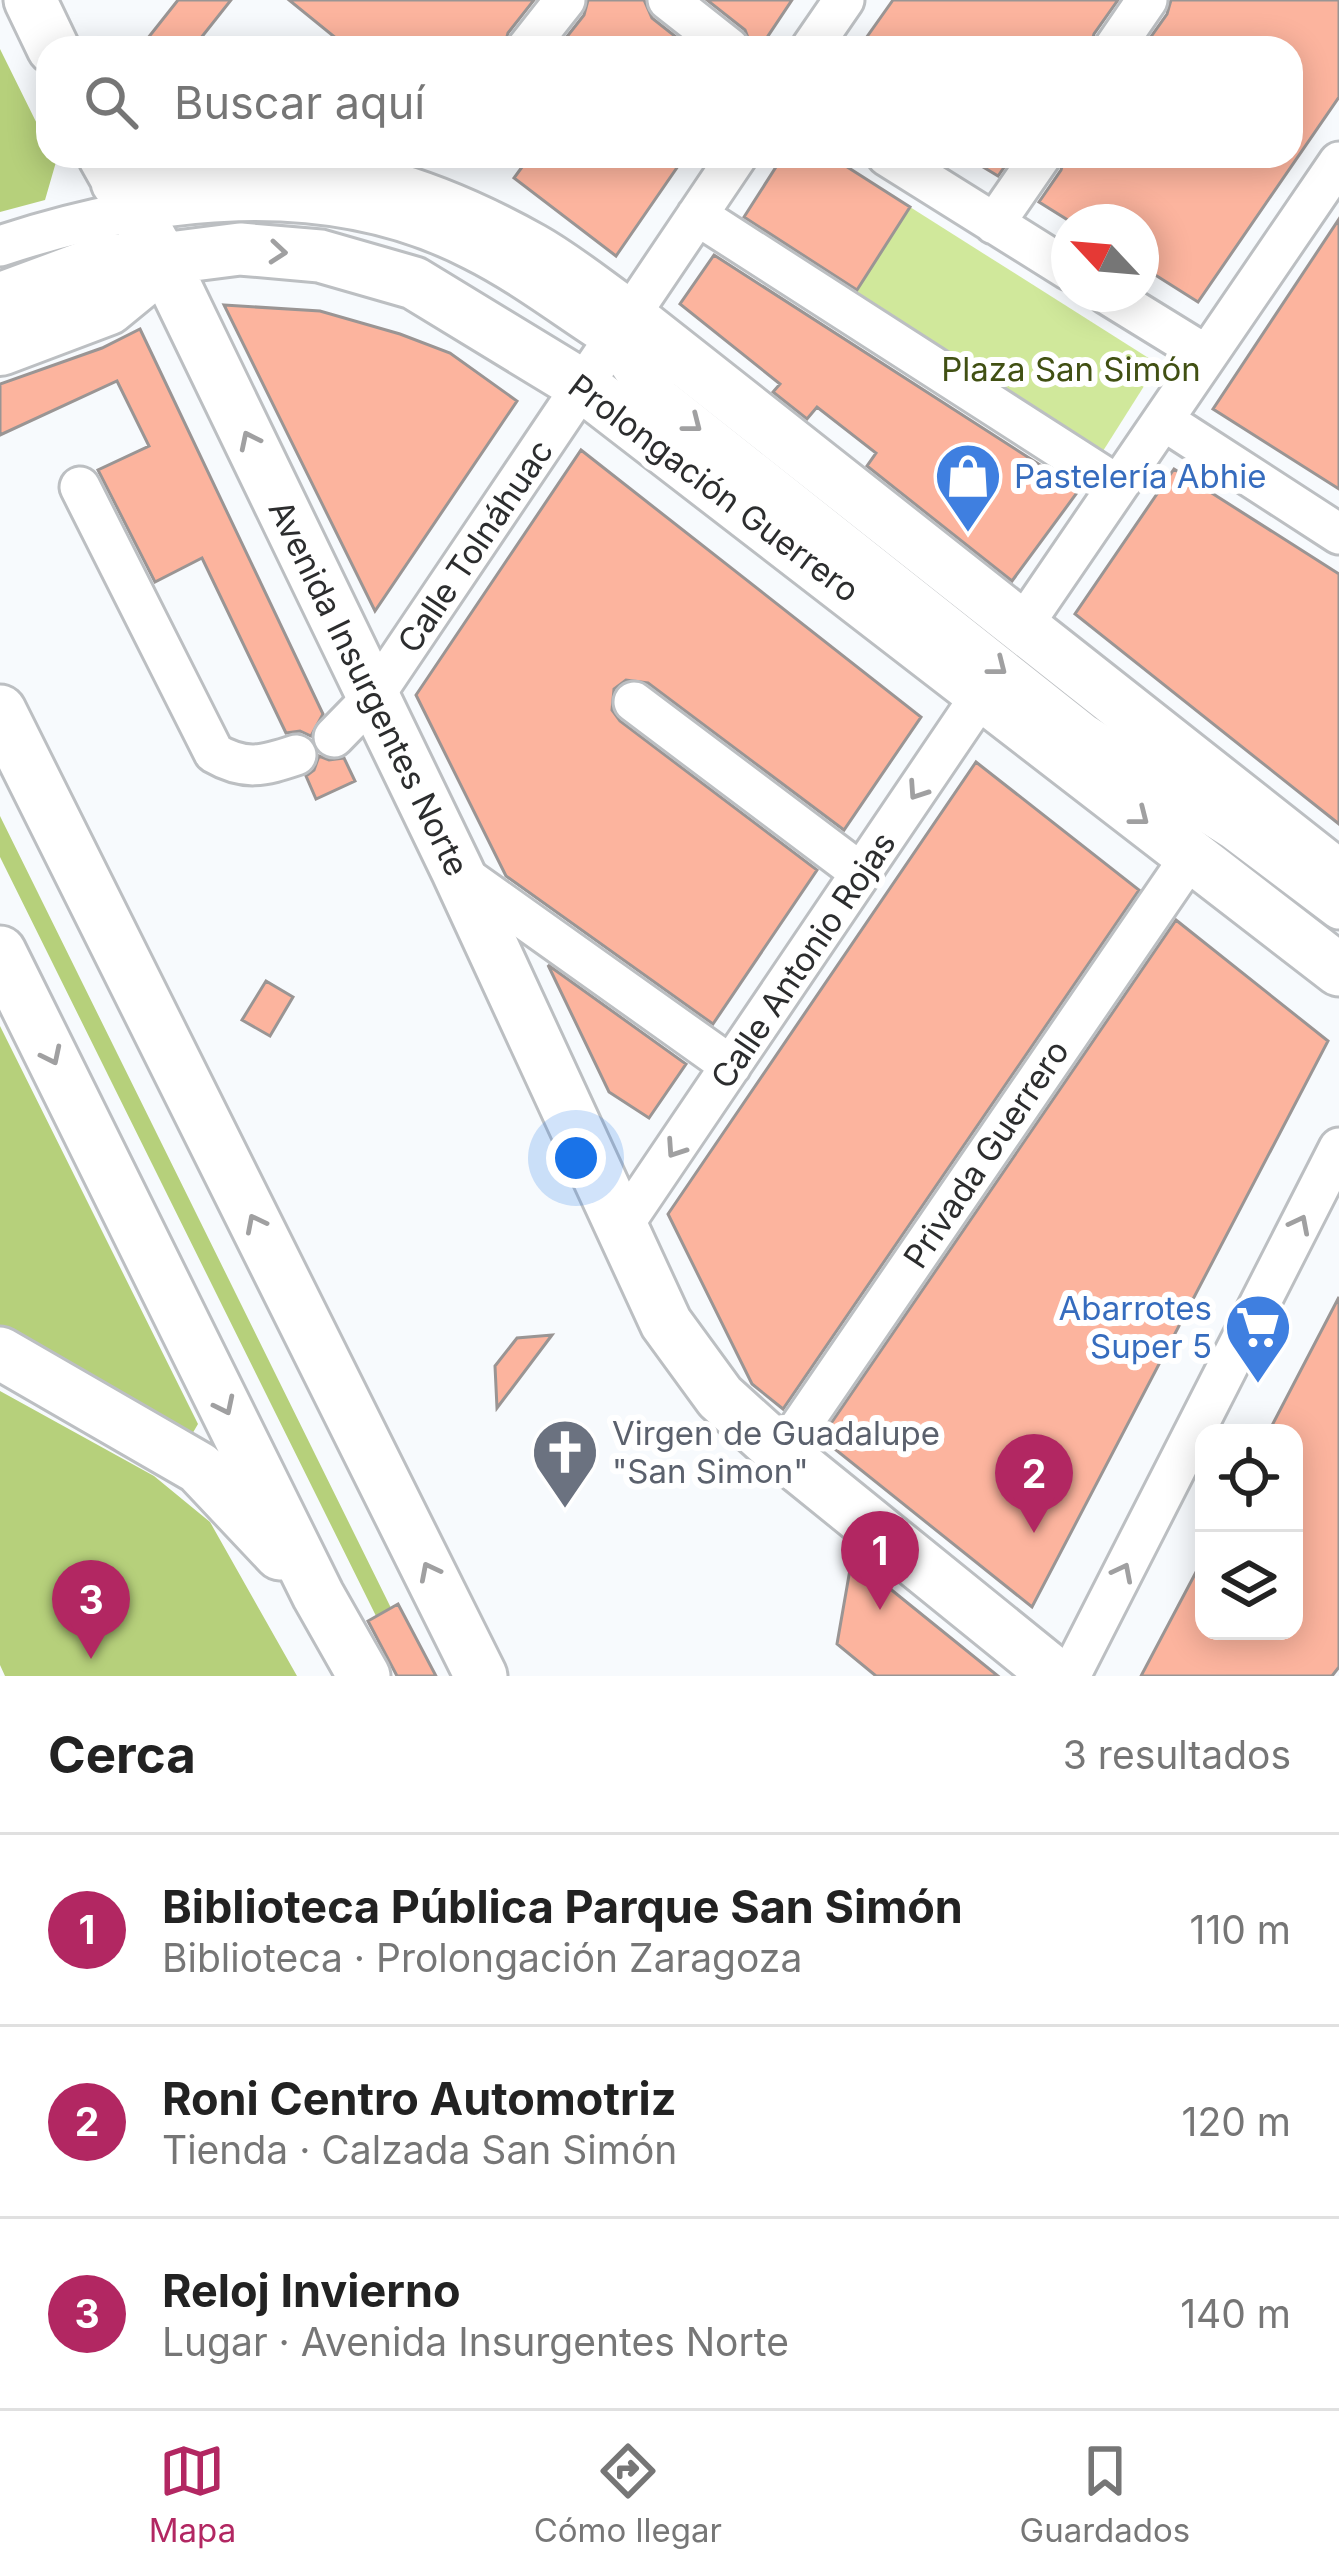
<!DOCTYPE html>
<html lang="es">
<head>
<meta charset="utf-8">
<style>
	:root { --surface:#fff; --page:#f6f6f6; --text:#222; --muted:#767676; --line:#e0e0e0; --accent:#b22762 }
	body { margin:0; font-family:Inter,sans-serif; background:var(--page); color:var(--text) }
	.controls { position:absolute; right:36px; bottom:36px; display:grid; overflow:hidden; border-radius:24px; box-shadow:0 6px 30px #0003 }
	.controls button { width:108px; height:108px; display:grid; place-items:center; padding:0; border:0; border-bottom:3px solid var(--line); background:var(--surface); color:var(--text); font:60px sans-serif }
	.compass { position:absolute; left:1051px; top:204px; width:108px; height:108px; border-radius:50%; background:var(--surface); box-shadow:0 6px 30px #0003; rotate:296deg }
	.you { position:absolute; left:576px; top:1158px; width:42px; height:42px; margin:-30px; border:9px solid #fff; border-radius:50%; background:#1a73e8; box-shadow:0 0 0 18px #1a73e833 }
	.badge { display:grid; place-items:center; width:78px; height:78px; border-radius:50%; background:var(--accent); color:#fff; font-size:39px; font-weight:700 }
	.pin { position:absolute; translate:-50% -99px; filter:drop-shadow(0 3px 6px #0008) }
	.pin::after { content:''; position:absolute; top:63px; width:42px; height:36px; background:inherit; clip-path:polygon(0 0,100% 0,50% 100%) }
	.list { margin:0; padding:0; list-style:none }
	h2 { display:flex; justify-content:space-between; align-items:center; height:156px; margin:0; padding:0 48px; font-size:51px }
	h2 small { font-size:39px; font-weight:400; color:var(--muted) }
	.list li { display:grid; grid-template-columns:78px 1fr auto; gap:36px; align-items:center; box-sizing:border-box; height:192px; padding:0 48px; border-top:3px solid var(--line) }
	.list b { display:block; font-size:45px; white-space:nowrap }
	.list p { margin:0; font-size:39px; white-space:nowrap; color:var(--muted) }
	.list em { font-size:39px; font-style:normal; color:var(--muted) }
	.icon { flex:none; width:66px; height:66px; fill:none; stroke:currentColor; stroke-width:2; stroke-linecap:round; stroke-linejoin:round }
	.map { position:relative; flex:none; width:1339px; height:1676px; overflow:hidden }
	.search { position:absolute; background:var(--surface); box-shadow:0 6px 30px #0003; left:36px; right:36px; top:36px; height:132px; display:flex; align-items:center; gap:30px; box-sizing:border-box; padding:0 42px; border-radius:36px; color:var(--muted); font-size:45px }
	.sheet { height:732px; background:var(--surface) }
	nav { display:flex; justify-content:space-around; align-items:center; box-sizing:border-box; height:168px; border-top:3px solid var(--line); background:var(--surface); font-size:33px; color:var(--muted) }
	nav a { display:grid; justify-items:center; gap:6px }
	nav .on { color:var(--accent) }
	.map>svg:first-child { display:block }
</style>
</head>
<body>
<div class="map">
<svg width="1339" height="1676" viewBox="0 0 1339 1676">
	<rect width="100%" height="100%" fill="#f7fafd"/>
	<!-- green -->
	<path fill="#d0e89b" d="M910,207L1158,364L1103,451L855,294Z"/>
	<!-- forest -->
	<path fill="#b6d07b" d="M0,49L48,146V156L56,162L45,200L0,212Z
		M0,816L391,1608L376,1616L0,857Z
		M0,1026L198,1424L188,1441L0,1332Z
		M0,1391L154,1476L210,1522L297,1676H5L0,1665Z"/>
	<!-- building -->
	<path fill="#fcb49e" stroke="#9a9594" stroke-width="3" d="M178,0H231L193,48H140Z
		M289,0H534L508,33L504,48H348Z
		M588,0H644L652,18L690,48H558L584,15Z
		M707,0H792L760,48H752L745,30Z
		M893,0H1118L1094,34L1090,48H859Z
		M1171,0H1339V97L1198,302L1141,266V222H1071L1039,202L1061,170L1065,156H1291V48H1143L1167,14Z
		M530,156H685L616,256L514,178Z
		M783,156H830L910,207L857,290L744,217Z
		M965,156H1012L998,176Z
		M1339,219V489L1213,409Z
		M714,255L1079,490L1012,581L867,466L876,453L817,407L807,419L773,392L780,384L680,304Z
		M224,305L320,311L400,334L450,353L517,401L375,611Z
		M140,329L323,714L311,736L300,731L286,733L202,558L155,582L98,470L149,446L117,381L0,435V384L102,348Z
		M581,450L921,717L844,830L648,683L626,680L614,689L612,710L620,721L817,870L713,1024L506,876L416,695Z
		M1174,469L1339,574V824L1075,614Z
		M319,756L329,760L344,758L355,781L316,799L306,776L314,770Z
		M976,762L1139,890L783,1409L752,1384L668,1214Z
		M1176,920L1328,1041L1032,1607L821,1438Z
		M548,965L686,1064L649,1118L609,1092Z
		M266,981L293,997L270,1036L242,1020Z
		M1339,1297V1667L1332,1676H1141L1204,1557V1631H1294V1433H1268Z
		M552,1335L497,1408L495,1366L517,1338Z
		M852,1558L998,1676H876L837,1644Z
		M398,1604L436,1676H397L368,1621Z"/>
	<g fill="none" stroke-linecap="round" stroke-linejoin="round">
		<!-- minor casing -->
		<g stroke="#bcbfc2" stroke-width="45">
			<path id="minor" d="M668,0L729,48
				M527,48L565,0
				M811,48L844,0
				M1114,48L1147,0
				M887,156L1069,270
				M697,215L1117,485
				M994,224L1041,156
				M0,246C150,196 327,174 473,250C519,273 561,305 604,333C624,347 650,350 669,365
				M1107,294L1206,355
				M614,340L643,384L1084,734L1233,829L1339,909
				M1163,420L1339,534
				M80,487L214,753C245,771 263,766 296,755
				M1023,625L1339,162
				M634,702L861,873
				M334,737L373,697L737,156
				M1182,778L1233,829
				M457,871L731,1066
				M623,1225L982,694
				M782,1453L1191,856
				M1070,1676L1339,1148"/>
		</g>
		<!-- major casing -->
		<g stroke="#bcbfc2" stroke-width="57">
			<path id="major" d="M30,0L53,48
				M104,156L162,259L457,870L666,1323L720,1397L782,1453L1057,1676
				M117,182C165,178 215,169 263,169C358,168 450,203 532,249C566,268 598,295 630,317L1339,877
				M0,299L105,260L162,259L240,249L320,256L414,283L583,386L1339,970
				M0,711L481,1676
				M0,952L318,1595L364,1676
				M0,1353L199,1468L280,1554"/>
		</g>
		<!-- highway casing -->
		<g stroke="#bcbfc2" stroke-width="66">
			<path id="highway" d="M0,345L106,305L162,259"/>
		</g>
		<!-- minor -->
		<use href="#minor" stroke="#fff" stroke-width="39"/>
		<!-- major -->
		<use href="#major" stroke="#fff" stroke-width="51"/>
		<!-- highway -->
		<use href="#highway" stroke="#fff" stroke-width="60"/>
	</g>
	<!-- one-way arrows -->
	<defs><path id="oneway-chevron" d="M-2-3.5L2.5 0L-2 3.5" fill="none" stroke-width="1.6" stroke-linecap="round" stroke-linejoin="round" transform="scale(3)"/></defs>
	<g stroke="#a0a0a1">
		<use href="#oneway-chevron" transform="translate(278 252) rotate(5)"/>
		<use href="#oneway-chevron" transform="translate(693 424) rotate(38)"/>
		<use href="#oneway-chevron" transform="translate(249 440) rotate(-116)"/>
		<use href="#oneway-chevron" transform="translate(998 667) rotate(38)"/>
		<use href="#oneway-chevron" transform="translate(917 791) rotate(124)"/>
		<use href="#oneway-chevron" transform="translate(1140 817) rotate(38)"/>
		<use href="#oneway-chevron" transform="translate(52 1056) rotate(64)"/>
		<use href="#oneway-chevron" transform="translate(675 1149) rotate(124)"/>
		<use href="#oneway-chevron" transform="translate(255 1223) rotate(-117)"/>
		<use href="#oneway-chevron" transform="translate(1300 1224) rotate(-63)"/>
		<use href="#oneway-chevron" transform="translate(225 1406) rotate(64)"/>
		<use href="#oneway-chevron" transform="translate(429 1571) rotate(-117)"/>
		<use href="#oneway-chevron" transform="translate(1123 1572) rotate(-63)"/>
	</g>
	<!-- icons -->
	<defs>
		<g id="shop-pin" transform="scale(3.45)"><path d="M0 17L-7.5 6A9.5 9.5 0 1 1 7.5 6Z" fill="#3f7fe0" stroke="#fff"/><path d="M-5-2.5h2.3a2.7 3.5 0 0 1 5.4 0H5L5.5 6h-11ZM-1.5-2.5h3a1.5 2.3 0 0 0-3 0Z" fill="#fff"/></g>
		<g id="supermarket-pin" transform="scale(3.45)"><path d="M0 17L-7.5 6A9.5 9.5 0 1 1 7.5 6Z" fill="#3f7fe0" stroke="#fff"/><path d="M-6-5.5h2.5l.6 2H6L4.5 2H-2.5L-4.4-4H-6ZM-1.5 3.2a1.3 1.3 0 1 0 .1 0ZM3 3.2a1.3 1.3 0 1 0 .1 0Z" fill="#fff"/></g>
		<g id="church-pin" transform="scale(3.45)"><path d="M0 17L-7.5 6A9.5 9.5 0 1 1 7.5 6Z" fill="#6b7280" stroke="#fff"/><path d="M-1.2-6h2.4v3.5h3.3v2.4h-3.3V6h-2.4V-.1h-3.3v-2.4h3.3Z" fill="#fff"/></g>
	</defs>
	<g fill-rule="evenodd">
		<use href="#shop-pin" x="968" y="476"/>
		<use href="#supermarket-pin" x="1258" y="1327"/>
		<use href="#church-pin" x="565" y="1452"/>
	</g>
	<g text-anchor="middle" stroke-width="12" stroke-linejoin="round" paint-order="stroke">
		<!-- park labels -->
		<g font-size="33" fill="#415013" stroke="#fff">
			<text x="1071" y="381">Plaza San Simón</text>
		</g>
		<!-- shop labels -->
		<g font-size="33" fill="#366cbe" stroke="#fff" text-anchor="start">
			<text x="1014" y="488">Pastelería Abhie</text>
			<text x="1212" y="1320" text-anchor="end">Abarrotes<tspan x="1212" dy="38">Super 5</tspan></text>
		</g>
		<!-- street labels -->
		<g font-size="33" fill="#2c2d2e" stroke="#fff">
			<text transform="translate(714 488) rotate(37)" y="12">Prolongación Guerrero</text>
			<text transform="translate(475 546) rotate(-56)" y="12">Calle Tolnáhuac</text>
			<text transform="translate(369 688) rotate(64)" y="12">Avenida Insurgentes Norte</text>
			<text transform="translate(803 960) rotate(-56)" y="12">Calle Antonio Rojas</text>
			<text transform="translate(986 1154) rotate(-56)" y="12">Privada Guerrero</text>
		</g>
		<!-- worship labels -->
		<g font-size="33" fill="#5b616d" stroke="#fff" text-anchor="start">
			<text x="612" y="1445">Virgen de Guadalupe<tspan x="612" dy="38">"San Simon"</tspan></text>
		</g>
	</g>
</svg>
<div class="controls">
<button><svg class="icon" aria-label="locate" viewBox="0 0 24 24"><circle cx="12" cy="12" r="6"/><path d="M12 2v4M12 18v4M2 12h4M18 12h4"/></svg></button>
<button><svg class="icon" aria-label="layers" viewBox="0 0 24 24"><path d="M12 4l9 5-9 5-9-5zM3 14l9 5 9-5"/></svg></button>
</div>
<svg class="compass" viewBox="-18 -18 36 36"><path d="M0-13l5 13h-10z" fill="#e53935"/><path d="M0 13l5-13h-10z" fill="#767676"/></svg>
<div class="you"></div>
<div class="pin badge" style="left:880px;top:1610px">1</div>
<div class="pin badge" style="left:1034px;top:1533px">2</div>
<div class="pin badge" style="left:91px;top:1659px">3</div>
<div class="search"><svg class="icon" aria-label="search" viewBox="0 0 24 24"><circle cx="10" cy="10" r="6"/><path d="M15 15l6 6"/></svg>Buscar aquí</div>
</div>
<section class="sheet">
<h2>Cerca<small>3 resultados</small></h2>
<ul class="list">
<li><span class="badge">1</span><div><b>Biblioteca Pública Parque San Simón</b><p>Biblioteca · Prolongación Zaragoza</p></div><em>110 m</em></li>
<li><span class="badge">2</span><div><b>Roni Centro Automotriz</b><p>Tienda · Calzada San Simón</p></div><em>120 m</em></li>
<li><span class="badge">3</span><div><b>Reloj Invierno</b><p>Lugar · Avenida Insurgentes Norte</p></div><em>140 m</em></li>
</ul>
</section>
<nav>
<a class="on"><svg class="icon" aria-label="map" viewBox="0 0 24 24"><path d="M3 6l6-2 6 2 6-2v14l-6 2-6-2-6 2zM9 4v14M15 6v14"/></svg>Mapa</a>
<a><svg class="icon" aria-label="directions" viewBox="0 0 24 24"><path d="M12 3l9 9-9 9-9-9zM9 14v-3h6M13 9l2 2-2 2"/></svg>Cómo llegar</a>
<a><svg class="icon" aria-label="saved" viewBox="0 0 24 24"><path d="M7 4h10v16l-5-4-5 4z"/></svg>Guardados</a>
</nav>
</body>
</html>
